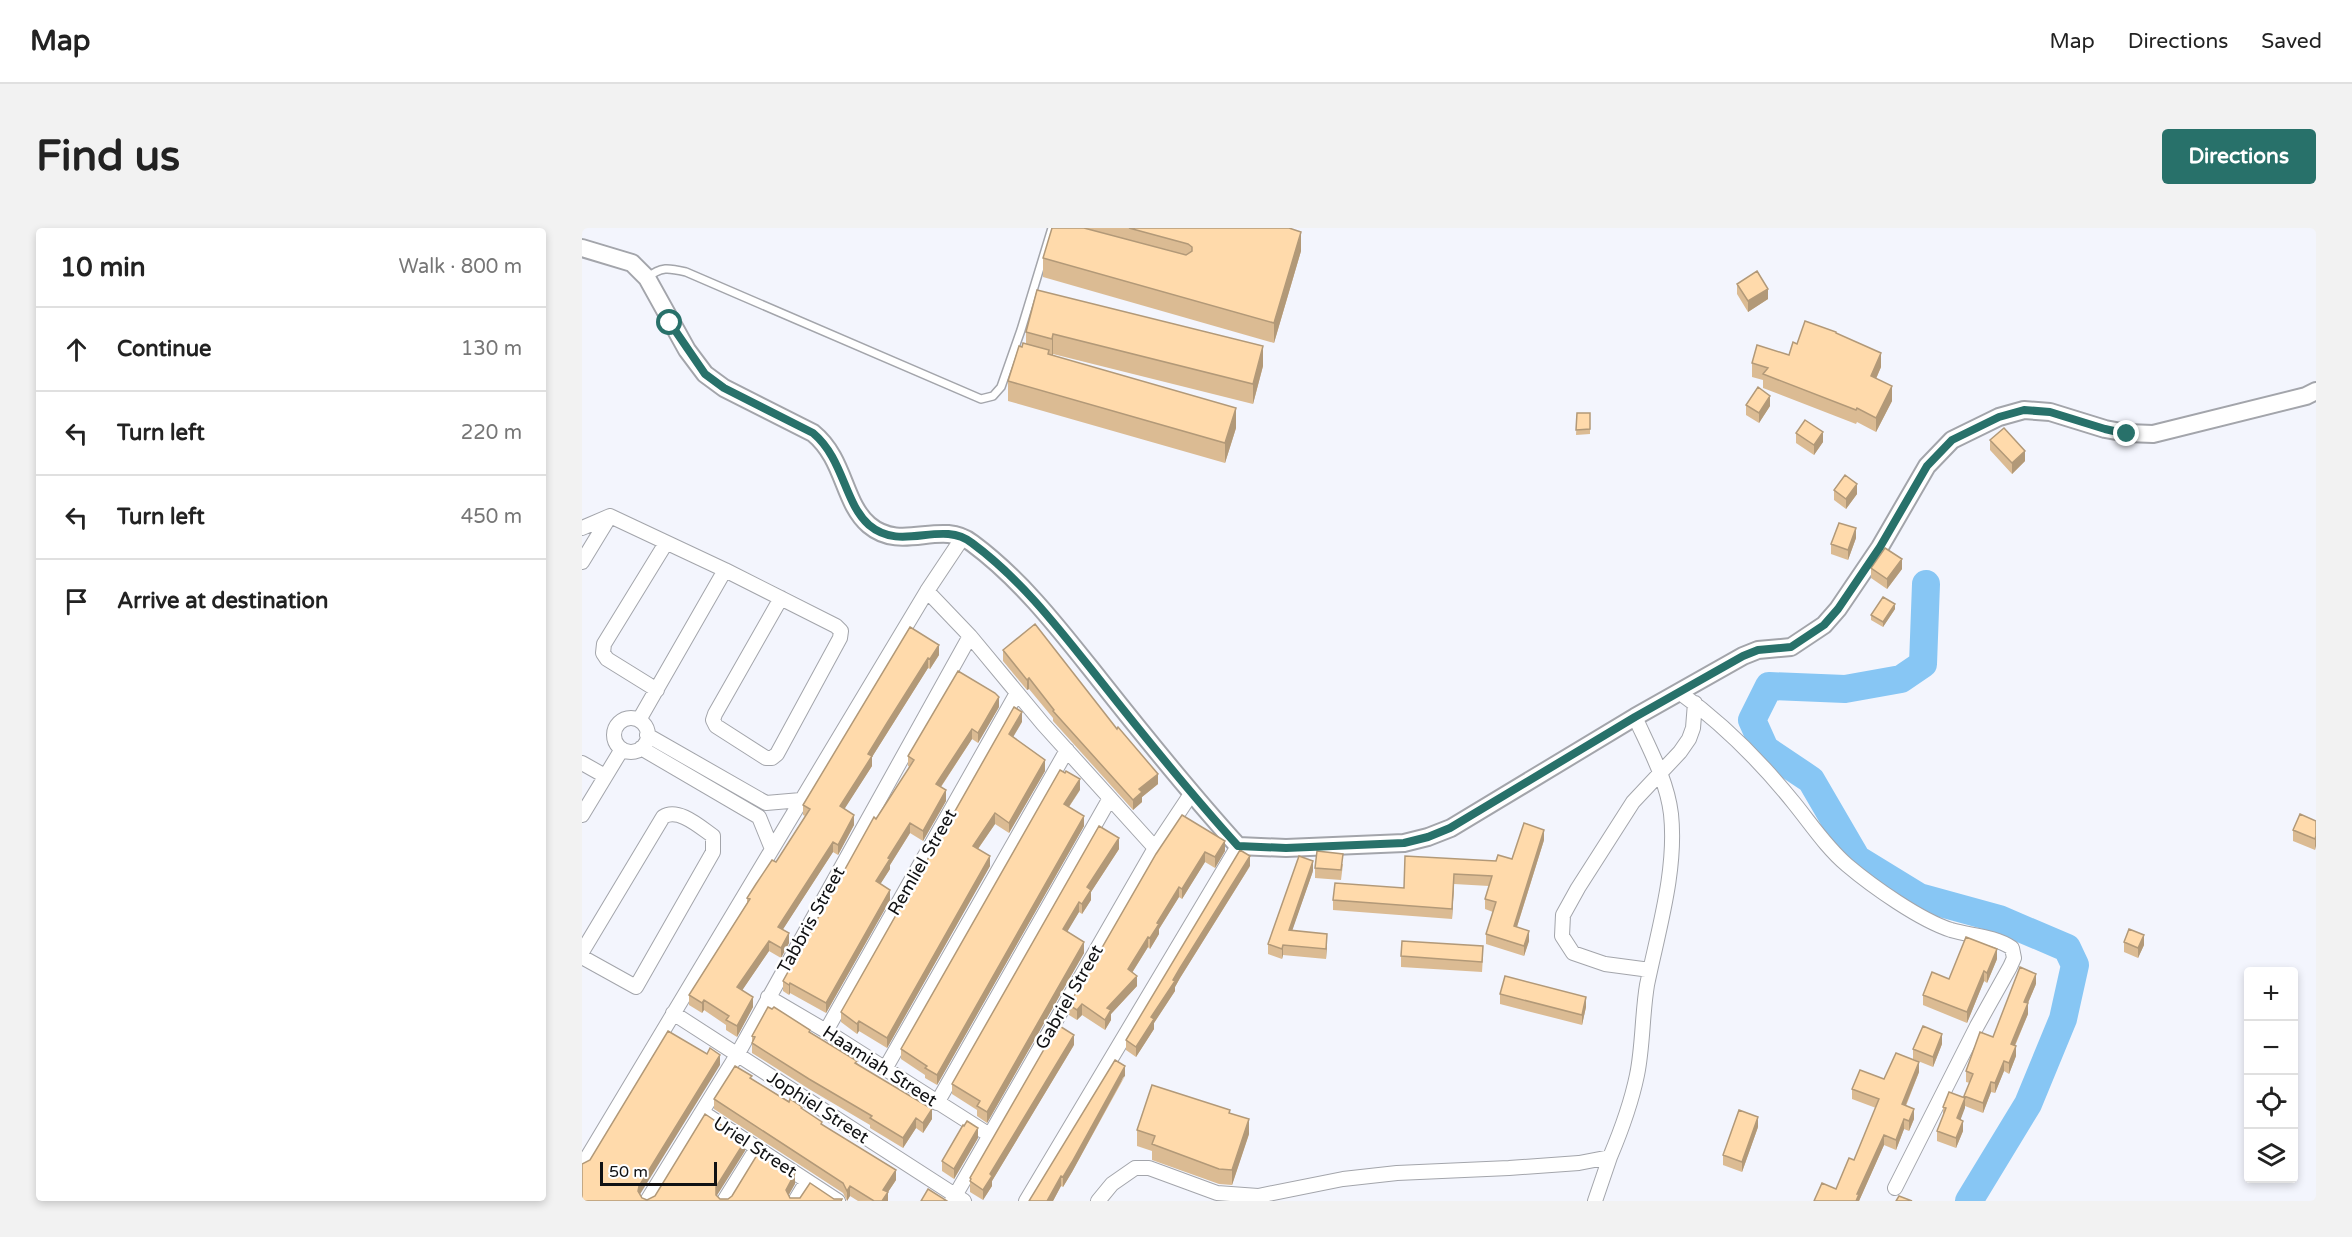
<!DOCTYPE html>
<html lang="en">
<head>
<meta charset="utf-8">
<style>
	:root { --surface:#fff; --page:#f2f2f2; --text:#222; --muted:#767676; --line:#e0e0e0; --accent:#28716a }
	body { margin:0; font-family:"Varela Round",sans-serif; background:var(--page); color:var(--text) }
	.controls { position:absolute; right:18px; bottom:18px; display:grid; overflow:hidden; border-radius:6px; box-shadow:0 3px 9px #0003 }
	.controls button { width:54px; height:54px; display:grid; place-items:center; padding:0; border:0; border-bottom:2px solid var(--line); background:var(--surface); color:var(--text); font:30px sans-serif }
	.scale { position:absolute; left:18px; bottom:15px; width:117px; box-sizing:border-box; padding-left:6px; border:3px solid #101113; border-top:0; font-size:16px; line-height:21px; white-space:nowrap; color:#101113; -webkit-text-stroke:4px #fff; paint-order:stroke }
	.stop { position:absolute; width:18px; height:18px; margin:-14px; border:4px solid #28716a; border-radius:50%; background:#fff }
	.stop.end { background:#28716a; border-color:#fff; box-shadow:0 2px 6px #0008 }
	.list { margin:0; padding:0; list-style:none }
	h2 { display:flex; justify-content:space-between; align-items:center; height:78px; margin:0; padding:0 24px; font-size:26px }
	h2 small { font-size:20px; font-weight:400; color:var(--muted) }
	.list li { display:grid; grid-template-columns:39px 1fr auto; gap:18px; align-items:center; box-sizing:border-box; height:84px; padding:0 24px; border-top:2px solid var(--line) }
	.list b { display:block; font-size:22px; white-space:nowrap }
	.list em { font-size:20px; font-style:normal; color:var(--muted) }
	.icon { flex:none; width:33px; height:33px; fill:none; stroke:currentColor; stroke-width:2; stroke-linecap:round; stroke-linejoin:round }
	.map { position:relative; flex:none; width:1734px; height:973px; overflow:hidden; border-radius:6px }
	header { display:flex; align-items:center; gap:36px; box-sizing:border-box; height:84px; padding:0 30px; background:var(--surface); border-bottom:2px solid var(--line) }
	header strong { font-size:28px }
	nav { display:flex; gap:33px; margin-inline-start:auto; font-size:21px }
	.intro { display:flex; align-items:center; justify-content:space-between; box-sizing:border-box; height:144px; padding:0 36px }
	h1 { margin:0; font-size:42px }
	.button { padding:15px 27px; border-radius:6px; background:var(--accent); color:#fff; font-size:21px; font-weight:700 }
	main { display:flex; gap:36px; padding:0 36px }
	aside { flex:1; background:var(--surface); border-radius:6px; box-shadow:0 3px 9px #0003 }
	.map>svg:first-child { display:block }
</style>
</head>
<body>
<header>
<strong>Map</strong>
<nav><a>Map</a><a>Directions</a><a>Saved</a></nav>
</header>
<div class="intro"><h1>Find us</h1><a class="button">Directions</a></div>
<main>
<aside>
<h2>10 min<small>Walk · 800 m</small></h2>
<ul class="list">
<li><svg class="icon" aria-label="ahead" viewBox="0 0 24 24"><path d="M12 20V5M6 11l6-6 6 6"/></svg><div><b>Continue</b></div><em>130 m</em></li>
<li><svg class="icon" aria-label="left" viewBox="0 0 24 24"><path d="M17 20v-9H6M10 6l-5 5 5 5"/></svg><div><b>Turn left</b></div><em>220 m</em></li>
<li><svg class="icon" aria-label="left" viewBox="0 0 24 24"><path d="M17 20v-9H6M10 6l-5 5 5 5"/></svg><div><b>Turn left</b></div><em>450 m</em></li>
<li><svg class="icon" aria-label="arrive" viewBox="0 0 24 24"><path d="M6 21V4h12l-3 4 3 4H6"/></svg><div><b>Arrive at destination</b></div></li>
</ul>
</aside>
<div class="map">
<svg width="1734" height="973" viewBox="0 0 1734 973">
	<rect width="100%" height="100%" fill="#f3f5fd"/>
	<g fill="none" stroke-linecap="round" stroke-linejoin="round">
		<!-- river -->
		<path stroke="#87c6f4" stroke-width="28" d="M1344,356L1341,436L1319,451L1263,461L1187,458L1170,492L1183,521L1229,552L1275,631L1337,669L1417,691L1485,720L1493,737L1481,791L1446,876L1387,973"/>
		<!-- service casing -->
		<g stroke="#a3a5ab" stroke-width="10">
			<path id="service" d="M65,50C79,38 87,40 104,44L399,171L411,168L419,159L439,102L470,0"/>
		</g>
		<!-- minor casing -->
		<g stroke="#a3a5ab" stroke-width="16">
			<path id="minor" d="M0,300L28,288L143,342L57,492
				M0,334L28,288
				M143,342L254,398L259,403L258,410L195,526L190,530H184L134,498L131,492L133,486L199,370
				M345,363L381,309
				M75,462L25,431L21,425L22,416L84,315
				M1097,464C1140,495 1179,534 1212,575C1229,596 1244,619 1265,637C1291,659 1338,692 1369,702C1390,708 1412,708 1430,720L1432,730L1428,739L1395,798L1313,960
				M32 507a17 17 0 1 1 34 0a17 17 0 1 1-34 0Z
				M65,507L184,575L219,572
				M59,520L177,589L190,621
				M0,535L23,548
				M0,587L40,521
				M0,724L81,589C96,579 118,599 131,608V624L54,759L0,729
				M1068,742L1023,736L991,725L980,708L981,687L996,660L1051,574L1098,524L1107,511L1111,500L1113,475
				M186,769L244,803L409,908
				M91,785L382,973
				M244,803L435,465
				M303,841L485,522
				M355,875L528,570
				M120,884L256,973
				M0,938L345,363L388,408L461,496L573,620
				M65,973L155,827L388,408
				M142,973L175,920
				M213,973L225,953
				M370,973L573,620L609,566
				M444,973L656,618
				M516,973L530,956L553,940H567L635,965L676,968L761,951L815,945L927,940L997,935L1028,929C1039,903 1049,876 1055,847C1061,818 1060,787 1065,757C1076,703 1095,642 1089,586C1085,552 1067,520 1053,489
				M1013,973L1028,929"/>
		</g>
		<!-- tertiary casing -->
		<g stroke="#a3a5ab" stroke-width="20">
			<path id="tertiary" d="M0,20L50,35L65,50L105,122L123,146L142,160L231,205C263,231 261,275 287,297C320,325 359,291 390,315C440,352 478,402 517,451C562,508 607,564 656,618L704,620L822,615L846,609L869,600L1053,489L1161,428L1176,422L1209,419L1242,397L1256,381L1298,319L1345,238L1370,212L1417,189L1442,182L1468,184L1523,201L1545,205L1571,206L1724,168L1734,163"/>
		</g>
		<!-- service -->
		<use href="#service" stroke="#fff" stroke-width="7"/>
		<!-- minor -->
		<use href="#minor" stroke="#fff" stroke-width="14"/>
		<!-- tertiary -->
		<use href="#tertiary" stroke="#fff" stroke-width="16"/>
	</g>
	<!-- wall -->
	<path fill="#dbbb93" d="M470,0H707L719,23L692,115L461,49V30Z
		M1155,56L1186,71L1166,84L1155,66Z
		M455,62L681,138L671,176L471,126V127L654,200L643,235L426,173V153L444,116V104Z
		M1254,106L1299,139L1294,151L1310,173L1294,204L1275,194L1274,196L1181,160V152L1170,149V135L1207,127L1215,116Z
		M1164,177L1188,178L1177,195L1164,187Z
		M995,185H1008V206L994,207Z
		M1214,205L1241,214L1232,227L1214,215Z
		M1408,212L1443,233L1430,246L1408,222Z
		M1252,262L1275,266L1264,281L1252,272Z
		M1274,310L1266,332L1249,326V316Z
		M1289,340L1320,341L1305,361L1289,350Z
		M1313,381L1301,399L1289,392V387Z
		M328,399L357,427L348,441L346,440L290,529V538L262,581L272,597L256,627L251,624L201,701L207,715L199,730L187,723L160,762L171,779L155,809L144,802V797L122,782L120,785L107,777V767L165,675V670L194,634L223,588L221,587V577Z
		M421,422L576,556L560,569V574L551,582L471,493V490L447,461L445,462L421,433Z
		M417,479L396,515L390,511L359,559L364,573L341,613L328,605L308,637V641L298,656L308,672L244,785L208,765L207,767L201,763V753L294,591L328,539L326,538V528Z
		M440,494L431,509L463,543L427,605L413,596L396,621L408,638L305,820L277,803L275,806L259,794V784Z
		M498,562L487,579L502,598L355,857L343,850V847L319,831V821Z
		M1734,593L1733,622L1711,613V602Z
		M517,598L537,621L509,664V672L500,686L497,684L485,703L502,725L405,895L395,888V882L370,866V856Z
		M962,612L935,699L947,713L942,728L904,716V706L911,684L903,681V671L907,658L872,656L870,691L751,682V672L822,660L914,633L930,631Z
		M643,623L633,640L623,634L600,671L597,669L577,701V706L568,721L566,719L550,745L555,758L529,786V792L523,802L500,787L495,792L487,787V777L574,626Z
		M761,636L759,652L733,650V640Z
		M668,638L598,750L593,759V763L572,795V801L554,829L544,822V812Z
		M731,643L710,702L745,716L744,731L701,727L700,731L686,726V716Z
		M1542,714L1562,717L1556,730L1542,724Z
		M819,728H901L900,744L819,739Z
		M1415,731L1405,755L1402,753L1385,795L1341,777V767L1367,751Z
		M1454,756L1446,775V786L1433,818L1434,828L1427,846L1422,843L1413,865L1409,864L1401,885L1383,878L1378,892L1381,903L1374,920L1355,913V903L1361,889V879L1382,870L1388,855L1384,854V843Z
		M918,766L1004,779L1000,797L918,776Z
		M228,804L275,835L350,891L341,905L334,900L321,920L288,900V897L227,861L170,825V808Z
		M1360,816L1351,839L1331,831V821Z
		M492,817L410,953V958L401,972L388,964V950Z
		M1337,844L1324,878L1332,891L1327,903L1322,901L1314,922L1302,917L1277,973L1254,961L1272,932L1294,880L1270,871V861L1302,851Z
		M543,848L490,944L481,959L479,958L471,973H447Z
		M170,851L220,881L314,952L306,964V973H276L268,968L265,973L261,965L132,881V871Z
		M648,885L667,906L650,957L637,956L570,932V923L555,918V902Z
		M1176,899L1160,944L1141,937V927Z
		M396,910L372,951L360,943V933Z"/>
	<!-- shaded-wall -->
	<path fill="#b29978" d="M719,4V23L692,115V95Z
		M1186,61V71L1166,84V73Z
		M471,106V126L470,131V111Z
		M681,118V138L671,176V156Z
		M1299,125V139L1289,162V148Z
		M1310,158V173L1294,204V190Z
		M1188,168V178L1177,195V185Z
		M654,180V200L643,235V215Z
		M1241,204V214L1232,227V217Z
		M1443,223V233L1430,246V235Z
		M1275,256V266L1264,281V271Z
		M1274,300V310L1266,332V322Z
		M1320,331V341L1305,361V351Z
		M1313,376V381L1301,399V394Z
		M357,417V427L348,441V431Z
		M346,430V440L290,529V538L258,588V578L286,526Z
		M447,450V461L445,462V452Z
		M417,469V479L396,515V505Z
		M440,484V494L427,516V506Z
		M390,501V511L354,566V556Z
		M463,532V543L427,605V595Z
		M576,546V556L560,569V574L551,582V572L557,561Z
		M498,551V562L482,586V576Z
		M364,562V573L341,613V603Z
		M413,585V596L391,628V618Z
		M272,587V597L256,627V617Z
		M502,588V598L355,857V847Z
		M328,595V605L308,637V641L294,663V653L306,630Z
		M962,602V612L932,708V698Z
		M1734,608V618L1733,622V611Z
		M537,610V621L509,664V672L500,686V676L505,659Z
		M643,613V623L633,640V629Z
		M251,614V624L196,709V699Z
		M623,624V634L600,671V661Z
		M408,628V638L305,820V810Z
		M668,628V638L598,750L593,759V763L572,795V801L554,829V819L569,789L591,752Z
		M731,633V643L707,712V702Z
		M872,646V656L870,691V681Z
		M597,659V669L577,701V706L568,721V710L575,695Z
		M308,662V672L244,785V775Z
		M497,674V684L481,711V701Z
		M947,703V713L942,728V718Z
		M207,705V715L199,730V720Z
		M745,706V716L744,731V721Z
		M1562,707V717L1556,730V720Z
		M566,709V719L546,751V741Z
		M187,713V723L155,770V759Z
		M502,714V725L405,895V884Z
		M701,717V727L700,731V721Z
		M1415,721V731L1405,755V745Z
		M1402,743V753L1385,795V784Z
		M1454,746V756L1442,784V774Z
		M555,748V758L529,786V792L523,802V792L525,780Z
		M208,755V765L207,767V757Z
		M171,769V779L155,809V798Z
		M1004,769V779L1000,797V787Z
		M122,772V782L120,785V775Z
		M1446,775V786L1429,826V816Z
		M500,776V787L495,792V782Z
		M277,793V803L275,806V796Z
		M1360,806V816L1351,839V829Z
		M492,807V817L410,953V958L401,972V962L408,946Z
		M1434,818V828L1427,846V835Z
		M138,827V837L57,968L56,963L57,958Z
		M1422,833V843L1413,865V855Z
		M1337,834V844L1320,886V876Z
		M543,838V848L541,850L490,944L481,959V949Z
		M1409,854V864L1401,885V875Z
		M1383,870V880L1375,901V890Z
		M350,881V891L341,905V895Z
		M1332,881V891L1327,903V893Z
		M1176,889V899L1160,944V934Z
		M334,890V900L321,920V910Z
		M667,891V906L650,957V942Z
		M1322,891V901L1314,922V912Z
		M1381,893V903L1374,920V910Z
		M396,900V910L372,951V941Z
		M1302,907V917L1277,973H1274L1275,966Z
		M163,913V923L134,969V959Z
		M314,942V952L306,964V973H300L301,962Z
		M213,945V956L204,972V962Z
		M479,948V958L471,973H465Z
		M268,958V968L265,973V963Z"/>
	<!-- building -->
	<path fill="#ffdaab" stroke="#b29978" stroke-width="1.5" d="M470,0H502L604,27L610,23V19L606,16L547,0H707L719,4L692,95L461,30Z
		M1175,43L1186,61L1166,73L1155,56Z
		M455,62L681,118L671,156L471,106L470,111L444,104Z
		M1223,93L1254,104V105L1299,125L1289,148L1310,158L1294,190L1275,180L1274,182L1181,146L1186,140L1170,135L1175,117L1207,127L1211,114L1215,116Z
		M441,115L467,122L466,126L654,180L643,215L426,153L437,118L440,119Z
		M1176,159L1188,168L1177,185L1164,177Z
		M995,185H1008V201L994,202Z
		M1223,192L1241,204L1232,217L1214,205Z
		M1422,200L1443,223L1430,235L1408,212Z
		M1263,247L1275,256L1264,271L1252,262Z
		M1257,295L1274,300L1266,322L1249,316Z
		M1303,320L1320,331L1305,351L1289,340Z
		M1301,369L1313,376L1301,394L1289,387Z
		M453,396L535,501L536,499L576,546L557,561L560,564L551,572L471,483L472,482L447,450L445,452L421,422Z
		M328,399L357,417L348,431L346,430L305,495L286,526L290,528L258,578L272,587L256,617L251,614L196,699L207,705L199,720L187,713L155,759L171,769L155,798L144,792L147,788L122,772L120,775L107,767L168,671L165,670L174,656L190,632L194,634L228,581L221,577Z
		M376,443L413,465L417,469L396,505L390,501L354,556L364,562L341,603L328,595L306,630L308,631L294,653L308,662L244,775L208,755L207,757L201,753L292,589L294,591L332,532L326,528Z
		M432,479L440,484L427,506L463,532L427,595L413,585L391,618L408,628L305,810L277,793L275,796L259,784Z
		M478,542L483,545L484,543L498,551L482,576L502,588L355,847L343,840L345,838L319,821Z
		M1718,586L1734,593V608L1733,611L1711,602Z
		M600,587L643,613L633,629L623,624L600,661L597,659L575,695L577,696L568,710L566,709L546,741L555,748L525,780L529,782L523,792L500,776L495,782L487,777L574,626Z
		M942,595L962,602L932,698L947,703L942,718L904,706L914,674L903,671L910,648L872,646L870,681L751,672L753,655L822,660L823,628L914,633L916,627L930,631Z
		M517,598L537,610L505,659L509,662L500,676L497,674L481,701L502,714L405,884L395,878L398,873L370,856Z
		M658,622L668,628L598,740L591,752L593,753L569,789L572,791L554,819L544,812Z
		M735,623L761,626L759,642L733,640Z
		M717,628L731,633L707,702L745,706L744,721L701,717L700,721L686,716Z
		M1547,701L1562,707L1556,720L1542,714Z
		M1384,709L1415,721L1405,745L1402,743L1385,784L1341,767L1350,744L1367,751Z
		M820,713L901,718L900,734L819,728Z
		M1438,739L1454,746L1442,774L1446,775L1429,816L1434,818L1427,835L1422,833L1413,855L1409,854L1401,875L1382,868L1391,846L1384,843L1398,804L1411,809Z
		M923,748L1004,769L1000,787L918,766Z
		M186,779L190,781L192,779L228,802L227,804L275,833L273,835L350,881L341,895L334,890L321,910L288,890L290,888L227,851L170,815L173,809L170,808Z
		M476,797L492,807L408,946L410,948L401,962L388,953L389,951L388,950Z
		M1341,798L1360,806L1351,829L1331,821Z
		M86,803L125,826L128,820L138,827L57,958L56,963L60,970L65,972L73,968L123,886L163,913L134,959V967L138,971H146L150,968L178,922L213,945L204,962L208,970H218L228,955L252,971H260L259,973H0V936L8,932Z
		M1314,825L1337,834L1320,876L1332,881L1327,893L1322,891L1314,912L1302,907L1275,966H1277L1274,973H1232L1240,955L1254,961L1267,930L1272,932L1297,871L1270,861L1278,842L1302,851Z
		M533,832L543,838L490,934L481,949L479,948L465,973H447Z
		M153,838L170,848L168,850L207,874L208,871L220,879L219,880L240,894L239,896L314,942L301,962L306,964L300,973H292L268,958L265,963L261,955L132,871Z
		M570,857L648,882L647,885L667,891L650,942L637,941L570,916L573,908L555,902Z
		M1367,864L1383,870L1375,890L1381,893L1374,910L1355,903L1364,880L1361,879Z
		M1157,882L1176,889L1160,934L1141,927Z
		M385,893L396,900L372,941L360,933L381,897L382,898Z
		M346,961L365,973H339Z
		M1317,968L1330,973H1314Z"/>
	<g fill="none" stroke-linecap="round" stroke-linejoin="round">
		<!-- route -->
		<path stroke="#28716a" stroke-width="8" d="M88,95L123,146L142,160L231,205C262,231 262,275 287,297C320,325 359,291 390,315C440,352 478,402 517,451C562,508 607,564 656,618L704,620L822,615L846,609L868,600L1053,489L1161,428L1176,422L1209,419L1242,397L1256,381L1298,319L1345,238L1370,212L1417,189L1442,182L1468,184L1523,201L1545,206"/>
	</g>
	<g text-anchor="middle" stroke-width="5" stroke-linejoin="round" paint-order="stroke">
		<!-- street labels -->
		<g font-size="18" fill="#101113" stroke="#fff">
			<text transform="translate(340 634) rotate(-60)" y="6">Remliel Street</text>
			<text transform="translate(229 692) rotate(-61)" y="6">Tabbris Street</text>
			<text transform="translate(487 769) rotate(-60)" y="6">Gabriel Street</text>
			<text transform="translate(298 838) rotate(33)" y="6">Haamiah Street</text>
			<text transform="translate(236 879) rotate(33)" y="6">Jophiel Street</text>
			<text transform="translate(173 919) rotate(33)" y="6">Uriel Street</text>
		</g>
	</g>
</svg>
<div class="controls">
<button>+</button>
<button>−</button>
<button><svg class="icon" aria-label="locate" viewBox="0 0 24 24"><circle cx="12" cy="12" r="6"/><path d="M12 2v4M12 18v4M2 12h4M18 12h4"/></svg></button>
<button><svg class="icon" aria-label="layers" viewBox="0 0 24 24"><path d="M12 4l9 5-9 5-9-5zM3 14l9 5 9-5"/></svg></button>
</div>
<div class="scale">50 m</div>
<div class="stop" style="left:88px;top:95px"></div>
<div class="stop end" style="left:1545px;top:206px"></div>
</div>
</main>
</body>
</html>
